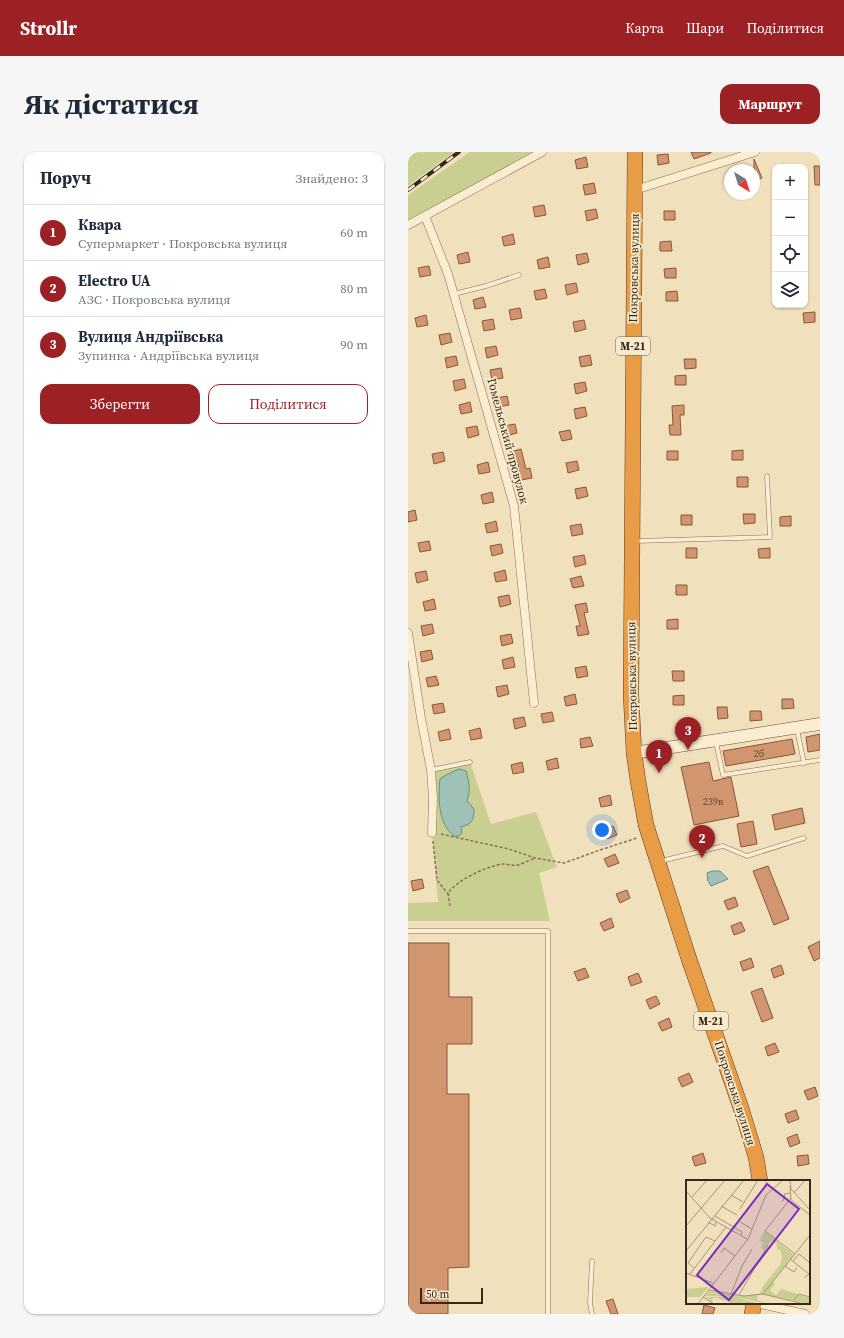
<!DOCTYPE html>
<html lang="uk">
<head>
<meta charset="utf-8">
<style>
	:root { --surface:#fff; --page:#f6f6f7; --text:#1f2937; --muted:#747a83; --line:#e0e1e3; --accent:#9c2125 }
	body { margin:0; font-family:"Source Serif 4",serif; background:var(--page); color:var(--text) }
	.controls { position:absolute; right:12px; top:12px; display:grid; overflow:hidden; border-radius:8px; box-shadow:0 1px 3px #0004 }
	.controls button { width:36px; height:36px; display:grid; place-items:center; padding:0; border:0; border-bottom:1px solid var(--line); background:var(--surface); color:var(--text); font:20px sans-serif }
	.compass { position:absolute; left:316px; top:12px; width:36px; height:36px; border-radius:50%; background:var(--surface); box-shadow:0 1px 3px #0004; rotate:142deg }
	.scale { position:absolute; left:12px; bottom:10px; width:63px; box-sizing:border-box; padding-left:4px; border:2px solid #37281a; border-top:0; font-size:11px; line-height:14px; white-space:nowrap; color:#37281a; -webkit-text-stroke:3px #f8eacc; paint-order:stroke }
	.you { position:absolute; left:194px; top:678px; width:14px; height:14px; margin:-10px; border:3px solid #fff; border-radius:50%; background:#1a73e8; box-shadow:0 0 0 6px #1a73e833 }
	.badge { display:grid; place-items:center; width:26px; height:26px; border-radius:50%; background:var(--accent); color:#fff; font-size:13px; font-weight:700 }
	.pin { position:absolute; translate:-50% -33px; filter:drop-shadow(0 1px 2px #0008) }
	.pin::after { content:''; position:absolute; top:21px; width:14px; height:12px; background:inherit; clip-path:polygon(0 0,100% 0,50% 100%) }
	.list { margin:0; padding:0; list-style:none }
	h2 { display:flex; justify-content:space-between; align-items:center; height:52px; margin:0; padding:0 16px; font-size:17px }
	h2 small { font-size:13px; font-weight:400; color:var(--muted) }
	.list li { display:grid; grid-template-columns:26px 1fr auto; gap:12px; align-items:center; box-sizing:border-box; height:56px; padding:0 16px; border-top:1px solid var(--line) }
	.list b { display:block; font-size:15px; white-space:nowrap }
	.list p { margin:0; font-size:13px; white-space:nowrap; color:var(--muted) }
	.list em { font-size:13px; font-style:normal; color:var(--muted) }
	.actions { display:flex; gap:8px; padding:12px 16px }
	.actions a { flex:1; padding:9px 0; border:1px solid var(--accent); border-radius:12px; text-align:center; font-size:14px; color:var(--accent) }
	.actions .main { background:var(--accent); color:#fff }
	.icon { flex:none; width:22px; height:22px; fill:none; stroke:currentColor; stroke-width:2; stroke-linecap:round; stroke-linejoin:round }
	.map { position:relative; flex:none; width:412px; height:1162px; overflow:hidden; border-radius:12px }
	header { display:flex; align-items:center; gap:24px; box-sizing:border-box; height:56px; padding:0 20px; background:var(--accent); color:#fff }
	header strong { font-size:19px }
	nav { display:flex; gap:22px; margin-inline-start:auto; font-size:14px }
	.intro { display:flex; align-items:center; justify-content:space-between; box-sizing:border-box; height:96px; padding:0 24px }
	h1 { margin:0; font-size:28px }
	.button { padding:10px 18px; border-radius:12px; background:var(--accent); color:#fff; font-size:14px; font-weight:700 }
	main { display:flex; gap:24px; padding:0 24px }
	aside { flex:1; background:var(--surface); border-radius:12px; box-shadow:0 1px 3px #0004 }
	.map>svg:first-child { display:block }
</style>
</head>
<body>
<header>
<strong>Strollr</strong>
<nav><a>Карта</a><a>Шари</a><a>Поділитися</a></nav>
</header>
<div class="intro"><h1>Як дістатися</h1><a class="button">Маршрут</a></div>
<main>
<aside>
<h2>Поруч<small>Знайдено: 3</small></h2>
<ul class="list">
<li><span class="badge">1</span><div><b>Квара</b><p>Супермаркет · Покровська вулиця</p></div><em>60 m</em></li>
<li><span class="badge">2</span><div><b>Electro UA</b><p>АЗС · Покровська вулиця</p></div><em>80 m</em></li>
<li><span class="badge">3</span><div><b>Вулиця Андріївська</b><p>Зупинка · Андріївська вулиця</p></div><em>90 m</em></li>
</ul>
<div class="actions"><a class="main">Зберегти</a><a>Поділитися</a></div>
</aside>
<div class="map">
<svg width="412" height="1162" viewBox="0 0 412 1162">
	<rect width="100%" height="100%" fill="#f1e0bc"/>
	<!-- green -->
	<path fill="#c9cf90" d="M0,0H46L0,34Z
		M62,0H126L0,69V43Z
		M62,610L83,672L128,660L149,715L131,721L142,769H0V751L30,750L24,681L23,618Z"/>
	<!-- water -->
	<path fill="#a0c1b7" stroke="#678f84" d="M51,617L58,619C61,629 63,638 59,649L66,657C66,668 64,672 53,675L54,681L51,684H46C30,672 30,646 32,627L38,623Z
		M304,719H312L320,727L303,734L300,729L299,721Z"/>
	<!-- building -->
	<path fill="#d1966f" stroke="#8a5739" d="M283,0H303V1L286,7Z
		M260,2L261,11L250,13L249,3Z
		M178,5L180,15L169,17L167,8Z
		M346,7L354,26L346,29Z
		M406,14H412V33H407Z
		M186,31L188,41L177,43L175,33Z
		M136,53L138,63L127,65L125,55Z
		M188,57L190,66L179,69L177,59Z
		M256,59H267V68H256Z
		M105,82L107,92L96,94L94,85Z
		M263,89L264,99H252V90Z
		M60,100L62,110L51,112L49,103Z
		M179,101L181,110L170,113L168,103Z
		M140,105L142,115L131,117L129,108Z
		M21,114L23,123L12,125L10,116Z
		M268,116V126H257L256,117Z
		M168,131L170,140L159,143L157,133Z
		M137,137L139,146L128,148L126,139Z
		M269,139L270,149H258V140Z
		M75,145L78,155L67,157L65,148Z
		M112,156L114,166L103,168L101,158Z
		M407,160V170L396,171L395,161Z
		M18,163L20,173L9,175L7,166Z
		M85,167L87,177L76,179L74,169Z
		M176,168L178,177L167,180L165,170Z
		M42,181L44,190L33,193L31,183Z
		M88,194L90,203L79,206L77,196Z
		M182,203L184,213L173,215L171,205Z
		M48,204L50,213L39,216L37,206Z
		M276,207H288V216L277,217Z
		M93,216L95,226L84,228L82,218Z
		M278,223V233H267V224Z
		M56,227L58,236L47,239L45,229Z
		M177,230L179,239L168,242L166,232Z
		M99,244L101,253L90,255L88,246Z
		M62,250L64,260L53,262L51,253Z
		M276,253V263H272L273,283H262L261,273H265L264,254Z
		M177,255L179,264L168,267L166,257Z
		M107,272L109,281L98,284L96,274Z
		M69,274L71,283L60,286L58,276Z
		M162,278L164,287L154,289L151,280Z
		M113,297L118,317L122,316L124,326L113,328L109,308L104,309L102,300Z
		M335,298V308H324V299Z
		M259,299H270V308H259Z
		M35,300L37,309L26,312L24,302Z
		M169,309L171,318L160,321L158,311Z
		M80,310L82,320L71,322L69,313Z
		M329,325H340V335H329Z
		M178,335L180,344L169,347L167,337Z
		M84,340L86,350L75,352L73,343Z
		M7,358L9,368L0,370V360Z
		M335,362H347V371L336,372Z
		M273,363H284V373H273Z
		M383,364V374H372V365Z
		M88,369L90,379L79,381L77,372Z
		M173,372L175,382L164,384L162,374Z
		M21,389L23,398L12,400L10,391Z
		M93,392L95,401L84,404L82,394Z
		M278,396H289V406H278Z
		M362,396V406H351L350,397Z
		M176,403L178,412L167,415L165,405Z
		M97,418L99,428L88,430L86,421Z
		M18,419L20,428L9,431L7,421Z
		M173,424L176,434L165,436L162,427Z
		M268,433H279V443H268Z
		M101,443L103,452L92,455L90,445Z
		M26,447L28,457L17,459L15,450Z
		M178,451L180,460L176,461L181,482L170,484L168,474H172L167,453Z
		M270,467V477H259V468Z
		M24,472L26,481L15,484L13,474Z
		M103,482L105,491L94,494L92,484Z
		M23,498L25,507L14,510L12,500Z
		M105,505L107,515L96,517L94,508Z
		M178,514L180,524L169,526L167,516Z
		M264,519H276V529H265Z
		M28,524L31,533L20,535L18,526Z
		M99,533L101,542L90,545L88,535Z
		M167,542L169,552L158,554L156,545Z
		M276,543V553H265V544Z
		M374,547H385L386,556L374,557Z
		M35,551L37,560L26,562L24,553Z
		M309,555H319L320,566L310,567Z
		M342,559H353L354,568L342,569Z
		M144,560L146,569L135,571L133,562Z
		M116,565L118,574L107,577L105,567Z
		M72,576L74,586L63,588L61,579Z
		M41,577L43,587L32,589L30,580Z
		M412,582V598L400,600L398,585Z
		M182,585L185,594L173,596L172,587Z
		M384,587L387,602L318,614L315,599Z
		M149,606L151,616L140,618L138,609Z
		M114,610L116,620L105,622L103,613Z
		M301,610L305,629L323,625L331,664L286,673L273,615Z
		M202,643L204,653L193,655L191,646Z
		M394,656L397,671L367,678L364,663Z
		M345,669L349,692L333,695L329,672Z
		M205,674L209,683L199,687L195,678Z
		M207,702L211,711L200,715L196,707Z
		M360,714L381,767L366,773L345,719Z
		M14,727L16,736L5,739L3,729Z
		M219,738L222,746L212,751L208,742Z
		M327,745L330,754L320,758L316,749Z
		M203,766L206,775L196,779L192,771Z
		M333,770L337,779L326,783L323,774Z
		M412,789V806L406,809L400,795Z
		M0,791H41V845H64V892H39V942H61V1115L40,1116V1162H0Z
		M343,806L346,815L335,819L332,810Z
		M373,813L376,822L366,826L363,817Z
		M177,816L181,825L170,829L166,820Z
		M230,821L234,830L223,834L220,825Z
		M354,836L365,866L354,870L343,840Z
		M248,844L252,852L242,857L238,848Z
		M261,866L264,875L254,879L250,871Z
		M367,891L371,900L360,904L357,895Z
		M281,921L285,930L274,935L270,926Z
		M407,935L410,944L400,948L396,939Z
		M388,958L391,967L380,971L377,962Z
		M389,982L392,991L382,995L379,986Z
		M295,1001L298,1011L287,1014L284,1005Z
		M400,1003L401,1012L390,1014L389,1004Z
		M205,1147L210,1162H203L198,1149Z
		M296,1153L307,1156L305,1162H294Z"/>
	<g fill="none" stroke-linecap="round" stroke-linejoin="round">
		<!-- lane casing -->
		<g stroke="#896f55" stroke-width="5">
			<path id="lane" d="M46,142L78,134L111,123
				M228,389L362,385L359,324
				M389,578L396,611
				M308,590L315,623L412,608
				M23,618L62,610
				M253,709L315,694L339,704L396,686
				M0,779H140V1162
				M184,1109L182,1151L184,1162"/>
		</g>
		<!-- street casing -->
		<g stroke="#896f55" stroke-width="9">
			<path id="street" d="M227,38L347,0
				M17,64L40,122L106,354L126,551
				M0,73L134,0
				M0,481L13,566L23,618L25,646L24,681
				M348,1151L397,1162"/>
		</g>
		<!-- secondary casing -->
		<g stroke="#6b5038" stroke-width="13">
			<path id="secondary" d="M226,601L412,572"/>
		</g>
		<!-- highway casing -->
		<g stroke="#563d2a" stroke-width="16">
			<path id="highway" d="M227,0L223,543L226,601L230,629L238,673L281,807L334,959L348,1005L352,1029
				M344,1162L346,1151"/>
		</g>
		<!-- path -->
		<path stroke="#896f55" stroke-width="1.5" stroke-dasharray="3 2" stroke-linecap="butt" d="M33,682L101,697L127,706L156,711L192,698L229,686
			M25,689L29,728L40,742
			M42,754L40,741C49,728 79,714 95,712C100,712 105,714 110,713C116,711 122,708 127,706"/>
		<!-- lane -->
		<use href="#lane" stroke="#fbedd0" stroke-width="4"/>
		<!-- street -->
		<use href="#street" stroke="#fbedd0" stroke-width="8"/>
		<!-- secondary -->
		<use href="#secondary" stroke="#fbedd0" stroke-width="12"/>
		<!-- highway -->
		<use href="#highway" stroke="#e79c45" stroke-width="15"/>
		<!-- rail casing -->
		<g stroke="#37281a" stroke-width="4">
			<path id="rail" d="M0,38L51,0"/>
		</g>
		<!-- rail -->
		<use href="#rail" stroke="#f8eacc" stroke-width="2.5" stroke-dasharray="8" stroke-linecap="butt"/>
	</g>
	<g text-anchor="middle" stroke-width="3.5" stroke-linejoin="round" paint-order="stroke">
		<!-- number labels -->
		<g font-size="10" fill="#5e442f">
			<text x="351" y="605">2б</text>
			<text x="305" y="653">239в</text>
		</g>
		<!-- shield labels -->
		<g fill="#f8eacc" stroke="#71624f" stroke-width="1">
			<rect x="208" y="185" width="34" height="18" rx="3"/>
			<rect x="286" y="860" width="34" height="18" rx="3"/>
		</g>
		<g font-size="11" font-weight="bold" fill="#37281a">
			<text x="225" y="198">М-21</text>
			<text x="303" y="873">М-21</text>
		</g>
		<!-- street labels -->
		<g font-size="12" fill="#37281a" stroke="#f8eacc">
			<text transform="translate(226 116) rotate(-89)" y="4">Покровська вулиця</text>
			<text transform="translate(100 289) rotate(75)" y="4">Гомельський провулок</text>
			<text transform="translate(224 524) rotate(-91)" y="4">Покровська вулиця</text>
			<text transform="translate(327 941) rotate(72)" y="4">Покровська вулиця</text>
		</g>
	</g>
	<!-- overview -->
	<g transform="translate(278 1028)">
		<rect width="124" height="124" fill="#f1e0bc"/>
		<path d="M78,51L108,75L87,102L89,104L84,110L90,115L95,109L124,118V124L74,114L77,106L94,85L96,78L95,71L91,69V64L86,60L78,70L75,68L77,62L73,61ZM23,107L14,117H0V109ZM23,111L56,116L72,114L71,120L83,124L49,117L19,116ZM19,117H49L74,124H49L31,118H27L26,122Z" fill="#c9cf90"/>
		<path fill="none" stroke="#a7967b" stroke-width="1" d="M78,0L86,9M104,0L105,9L124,30M104,6L105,20L124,35M0,11L24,38L61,59M108,13L119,0M45,15L57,22M6,17L21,0M105,18L79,51L109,74M96,22L99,17L98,14L104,13M35,26L51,35M54,29L72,0M29,36L56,52L55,55M22,42L29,46L30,42M54,42L66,49M0,46L39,0M0,71L58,0M35,73L38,68L49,76M104,79L123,94L118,98M107,81L113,74L124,83M99,86L108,92L111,88M8,88L2,83L20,57L29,61M0,93L27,103M4,94L40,47M23,110L58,116L77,114L118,124M45,114L56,86L66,69M77,114L124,55M53,115L82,65M17,117L28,124M108,120L113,114L124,117M12,124L62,59L80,15L97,0"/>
		<path fill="#7b2cbf" fill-opacity="0.15" stroke="#7b2cbf" stroke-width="2" d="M81,4L113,29L43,120L11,95Z"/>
		<rect width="124" height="124" fill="none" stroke="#37281a" stroke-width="2"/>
	</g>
</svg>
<div class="controls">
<button>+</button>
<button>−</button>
<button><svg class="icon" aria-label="locate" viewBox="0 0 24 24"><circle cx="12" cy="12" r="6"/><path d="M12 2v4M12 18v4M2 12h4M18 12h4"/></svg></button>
<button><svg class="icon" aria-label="layers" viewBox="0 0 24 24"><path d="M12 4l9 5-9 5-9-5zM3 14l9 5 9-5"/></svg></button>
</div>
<svg class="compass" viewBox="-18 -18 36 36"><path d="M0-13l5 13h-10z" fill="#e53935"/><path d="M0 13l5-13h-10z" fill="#747a83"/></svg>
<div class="scale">50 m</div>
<div class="you"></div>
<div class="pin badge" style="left:251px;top:621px">1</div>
<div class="pin badge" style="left:294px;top:706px">2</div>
<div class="pin badge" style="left:280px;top:598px">3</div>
</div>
</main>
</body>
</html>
